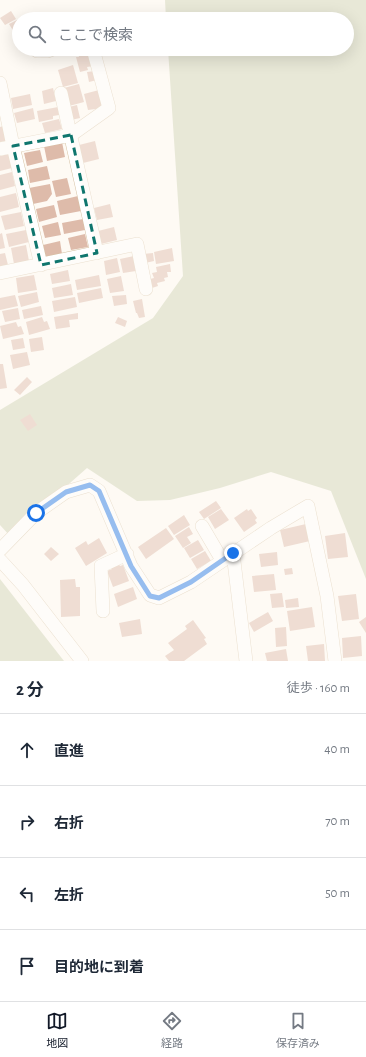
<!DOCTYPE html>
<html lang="ja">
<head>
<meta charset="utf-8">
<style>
	:root { --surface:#fff; --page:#f2f2f3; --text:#1f2937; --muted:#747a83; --line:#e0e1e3; --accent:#111827 }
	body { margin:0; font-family:"Alegreya Sans","Noto Sans JP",sans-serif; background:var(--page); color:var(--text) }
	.stop { position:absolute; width:12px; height:12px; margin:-9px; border:3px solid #1a73e8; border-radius:50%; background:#fff }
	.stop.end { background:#1a73e8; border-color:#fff; box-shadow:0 1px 4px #0008 }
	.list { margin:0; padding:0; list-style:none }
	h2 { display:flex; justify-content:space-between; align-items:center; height:52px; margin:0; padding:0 16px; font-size:17px }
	h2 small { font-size:13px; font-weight:400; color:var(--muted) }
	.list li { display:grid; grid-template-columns:26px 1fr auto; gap:12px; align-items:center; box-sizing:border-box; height:72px; padding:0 16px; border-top:1px solid var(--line) }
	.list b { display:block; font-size:15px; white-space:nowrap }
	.list em { font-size:13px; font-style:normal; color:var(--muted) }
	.icon { flex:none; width:22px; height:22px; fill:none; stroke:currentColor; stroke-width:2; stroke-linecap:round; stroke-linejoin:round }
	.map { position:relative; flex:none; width:366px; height:661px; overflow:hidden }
	.search { position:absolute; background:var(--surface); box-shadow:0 4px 16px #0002; left:12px; right:12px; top:12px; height:44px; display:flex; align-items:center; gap:10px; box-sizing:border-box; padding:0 14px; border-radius:22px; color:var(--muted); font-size:15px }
	.sheet { height:340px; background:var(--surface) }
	nav { display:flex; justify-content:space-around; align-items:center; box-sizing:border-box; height:56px; border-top:1px solid var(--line); background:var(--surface); font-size:11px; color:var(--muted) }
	nav a { display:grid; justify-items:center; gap:2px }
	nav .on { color:var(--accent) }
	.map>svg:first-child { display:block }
</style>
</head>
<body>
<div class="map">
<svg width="366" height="661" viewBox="0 0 366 661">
	<rect width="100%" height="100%" fill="#fefaf4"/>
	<!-- green -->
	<path fill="#cfd3b4" d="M165,0H366V579L331,491L271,472L220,488L170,500L137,501L87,468L10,536L0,525V410L153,318L183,276L168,49H347V19H166Z
		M0,579L64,661H0Z"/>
	<!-- building -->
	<path fill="#debbaa" d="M11,11L16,19L5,25L0,18Z
		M17,20L19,22V40L9,24Z
		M84,49H89L93,66L87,67L88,70L80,72L76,57H79L77,50Z
		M73,65L78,83L63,87L58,70Z
		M95,71L97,80L89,82L87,72Z
		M79,84L84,102L69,106L64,88Z
		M53,88L56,101L44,104L42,91Z
		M99,90L103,108L88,110L84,94Z
		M30,94L32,105L13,109L11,98Z
		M77,105L80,118L71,120L69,107Z
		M58,107L59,115L53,116V119L39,122L37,111Z
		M33,108L35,119L17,123L14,113Z
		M59,119L62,129L45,133L42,123Z
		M3,126L6,141L0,142V127Z
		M95,141L99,159L83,163L79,145Z
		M62,142L65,157L47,161L44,146Z
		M40,150L43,162L27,166L24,153Z
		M9,154L12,168L0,171V156Z
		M47,166L50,179L30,183L28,170Z
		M12,172L15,186L0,190V175Z
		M67,178L71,194L56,197L52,181Z
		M50,184L52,194L47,201L33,204L29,188Z
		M16,193L19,207L0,212V197Z
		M78,196L81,211L60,215L57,201Z
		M110,204L113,217L97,220L94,208Z
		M54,205L57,217L39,222L36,209Z
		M21,212L24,226L5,230L1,216Z
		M83,219L85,230L64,234L62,223Z
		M58,222L61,235L45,238L42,226Z
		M114,227L117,240L101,244L98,231Z
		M26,230L29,242L9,247L6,234Z
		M2,233L5,248L0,249V234Z
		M85,234L88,247L71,250L68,238Z
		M60,241L62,254L46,258L43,245Z
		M26,245L29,261L14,264L11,248Z
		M172,248L174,261L156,264L154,252Z
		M5,253L8,265L0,267V254Z
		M153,253L154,261L145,263L143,254Z
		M134,256L136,271L123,273L120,259Z
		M117,258L120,272L106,275L104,261Z
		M170,264L171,272H167L168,277L164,278L165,281L157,283L158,286L152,288L150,279L154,278L152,273L157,272L156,267Z
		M68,270L70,281L52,284L50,274Z
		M34,275L37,290L18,293L16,278Z
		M99,275L101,286L77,290L75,280Z
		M121,276L124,291L110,293L107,279Z
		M71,284L73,295L54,298L52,288Z
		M101,288L103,298L79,303L77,293Z
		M37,292L39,302L21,307L18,296Z
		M15,295L18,306L0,310V298Z
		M126,295L127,304L114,306L112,296Z
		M75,297L77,307L54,312L52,301Z
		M142,299L145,317L139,318L137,313H136L133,301Z
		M41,306L43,315L24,319L22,310Z
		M18,308L20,319L5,322L2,311Z
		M78,313V319L69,320L70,327L56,329L54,317Z
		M42,317L44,322L47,321L50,329L29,335L26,322Z
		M118,317L127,321L125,327L115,323Z
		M16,322L18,327L21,326L24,334L3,339L0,326Z
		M42,337L44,350L31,352L29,339Z
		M23,338L25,348L13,350L11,340Z
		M27,352L30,365L13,369L10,355Z
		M0,364H3L7,388L0,389Z
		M27,377L32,382L20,395L14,390Z
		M30,414L37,425L28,431L20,420Z
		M216,501L221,508L204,519L199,512Z
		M221,509L229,520L215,529L208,517Z
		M247,509L248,511L251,509L257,518L255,520L257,523L244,532L234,518Z
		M184,515L190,525L174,535L168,526Z
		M306,524L310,541L284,547L280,530Z
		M189,527L193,534L187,537L191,543L183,548L175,536Z
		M166,528L174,539L146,559L138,547Z
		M345,533L348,557L328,559L325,536Z
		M99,538L107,553L86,566L75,548L86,541L88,545Z
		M198,540L204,550L190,558L184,548Z
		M51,547L59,554L51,561L44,554Z
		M205,551L211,561L197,569L191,559Z
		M277,552L278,565L261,567L259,554Z
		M118,563L120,566L123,565L129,581L113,587L107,571L112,569L110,566Z
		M292,568L293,574L285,575L284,569Z
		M274,574L276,590L254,592L252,576Z
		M75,579L76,587H80V616L61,617L60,580Z
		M133,587L137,599L118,607L114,594Z
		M282,593L284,607L272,608L270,594Z
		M356,594L359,619L342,621L338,596Z
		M298,598L299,607L286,608L285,600Z
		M312,607L315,627L290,631L287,611Z
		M268,612L273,621L254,632L249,623Z
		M366,617V633L359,622Z
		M140,619L142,634L122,637L119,623Z
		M193,620L206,638L204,639L207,644L184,661H169L165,656L174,650L168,643L187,629L185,626Z
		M286,627L287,646L276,647L275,628Z
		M361,636L362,656L343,658L342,638Z
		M324,644L325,661H308L306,646Z
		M286,649L288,661H267L265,653Z"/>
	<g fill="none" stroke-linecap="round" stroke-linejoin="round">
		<!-- minor casing -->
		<g stroke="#d6c2a4" stroke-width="14">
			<path id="minor" d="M37,51H48L53,49
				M0,83L13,146L41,265
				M61,93L97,253
				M0,149L71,135L109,108L93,49
				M0,273L137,244L146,289
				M202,526L222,560
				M0,550L36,513L66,492L90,485L99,491L131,566L150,595L159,598L191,582L271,528L308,506L327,596L335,661
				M233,553L246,661
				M0,560L23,585L82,661
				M103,611L101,566L127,554"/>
		</g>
		<!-- minor -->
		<use href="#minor" stroke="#fff" stroke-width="13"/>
	</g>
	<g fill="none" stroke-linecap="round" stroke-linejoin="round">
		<!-- route -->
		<path stroke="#1a73e8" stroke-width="5" d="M36,513L66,492L90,485L99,491L131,566L150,596L159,598L191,582L233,553"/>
	</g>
	<!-- marked area -->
	<path d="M0 0H366V661H0ZM71,135L97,253L41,265L13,146Z" fill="#fefaf4" fill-opacity=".55" fill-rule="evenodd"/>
	<path fill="none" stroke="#0f766e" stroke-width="3" stroke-dasharray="8 5" stroke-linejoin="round" d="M71,135L97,253L41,265L13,146Z"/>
</svg>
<div class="stop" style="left:36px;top:513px"></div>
<div class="stop end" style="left:233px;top:553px"></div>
<div class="search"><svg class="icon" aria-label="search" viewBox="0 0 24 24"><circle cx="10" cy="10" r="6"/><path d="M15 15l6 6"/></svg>ここで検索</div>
</div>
<section class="sheet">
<h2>2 分<small>徒歩 · 160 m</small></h2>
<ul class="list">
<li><svg class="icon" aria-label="ahead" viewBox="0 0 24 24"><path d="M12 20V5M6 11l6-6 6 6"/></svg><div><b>直進</b></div><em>40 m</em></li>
<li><svg class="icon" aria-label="right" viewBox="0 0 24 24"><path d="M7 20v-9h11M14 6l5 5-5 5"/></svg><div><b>右折</b></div><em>70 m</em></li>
<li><svg class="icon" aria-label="left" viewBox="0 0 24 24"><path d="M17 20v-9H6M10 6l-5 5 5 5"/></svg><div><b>左折</b></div><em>50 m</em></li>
<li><svg class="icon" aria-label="arrive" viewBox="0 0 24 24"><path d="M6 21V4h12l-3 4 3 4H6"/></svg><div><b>目的地に到着</b></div></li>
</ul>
</section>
<nav>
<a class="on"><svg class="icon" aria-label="map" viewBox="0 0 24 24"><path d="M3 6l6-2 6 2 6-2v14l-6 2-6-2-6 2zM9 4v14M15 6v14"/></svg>地図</a>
<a><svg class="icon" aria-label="directions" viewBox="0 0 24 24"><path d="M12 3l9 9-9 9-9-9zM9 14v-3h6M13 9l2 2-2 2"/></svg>経路</a>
<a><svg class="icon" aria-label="saved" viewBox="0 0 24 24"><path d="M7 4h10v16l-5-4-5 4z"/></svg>保存済み</a>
</nav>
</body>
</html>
